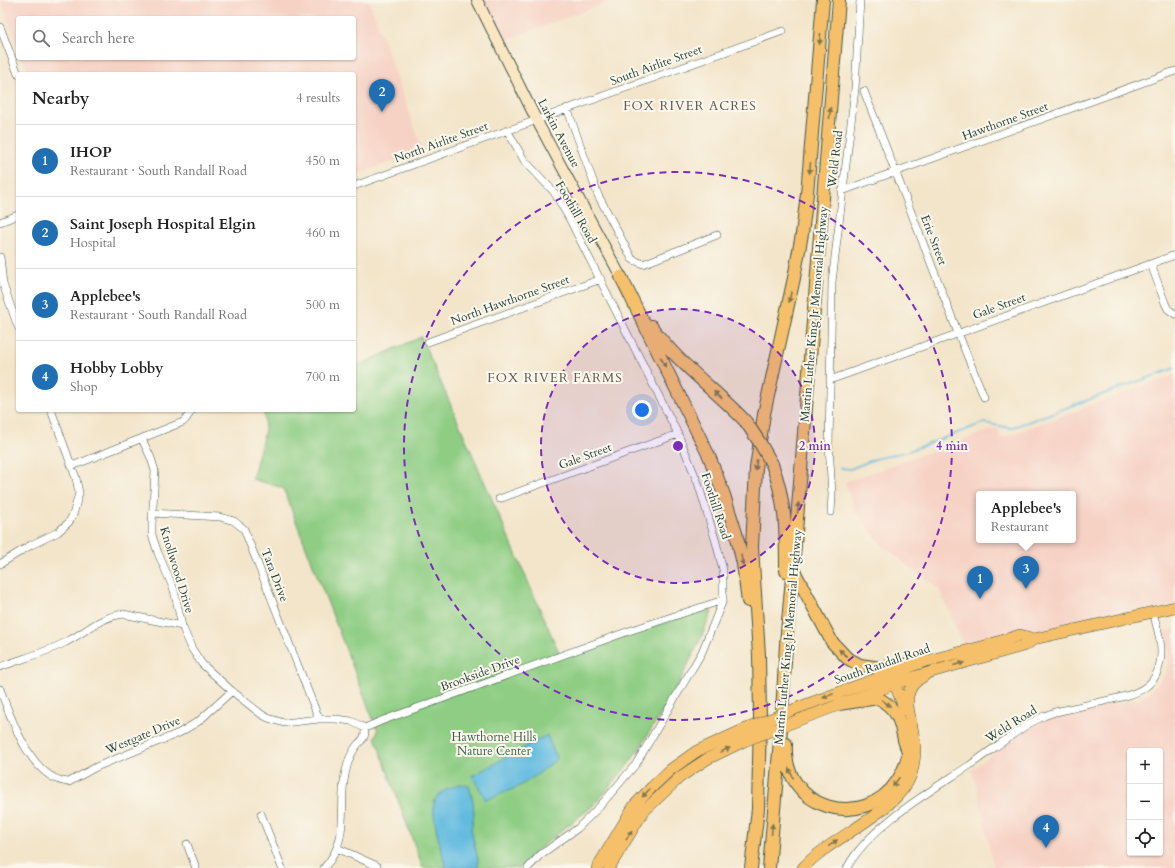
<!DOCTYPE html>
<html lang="en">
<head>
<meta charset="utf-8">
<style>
	:root { --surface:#fff; --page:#f2f2f2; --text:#222; --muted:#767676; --line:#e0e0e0; --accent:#1f6fb2 }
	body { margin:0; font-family:Cardo,serif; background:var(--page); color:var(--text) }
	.controls { position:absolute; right:12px; bottom:12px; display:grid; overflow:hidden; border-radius:4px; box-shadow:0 1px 3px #0004 }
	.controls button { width:36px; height:36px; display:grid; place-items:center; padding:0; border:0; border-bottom:1px solid var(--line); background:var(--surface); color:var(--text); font:20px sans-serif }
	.you { position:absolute; left:642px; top:410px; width:14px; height:14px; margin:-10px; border:3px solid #fff; border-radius:50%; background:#1a73e8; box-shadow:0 0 0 6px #1a73e833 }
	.badge { display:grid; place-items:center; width:26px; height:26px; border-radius:50%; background:var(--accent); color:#fff; font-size:13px; font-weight:700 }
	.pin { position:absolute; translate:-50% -33px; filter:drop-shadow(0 1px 2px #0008) }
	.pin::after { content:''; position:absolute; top:21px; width:14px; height:12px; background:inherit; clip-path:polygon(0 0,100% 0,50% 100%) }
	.popup { position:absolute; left:976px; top:491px; width:100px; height:52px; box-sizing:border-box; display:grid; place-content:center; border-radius:4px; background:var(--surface); filter:drop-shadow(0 1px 3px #0005); font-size:13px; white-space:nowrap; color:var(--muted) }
	.popup b { font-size:15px; color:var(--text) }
	.popup::after { content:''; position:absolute; left:50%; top:100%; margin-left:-8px; border:8px solid transparent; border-top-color:var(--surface) }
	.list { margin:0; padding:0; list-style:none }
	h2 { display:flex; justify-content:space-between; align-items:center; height:52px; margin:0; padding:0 16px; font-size:17px }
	h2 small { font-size:13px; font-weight:400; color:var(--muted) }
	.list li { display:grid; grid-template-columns:26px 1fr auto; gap:12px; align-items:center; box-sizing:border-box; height:72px; padding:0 16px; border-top:1px solid var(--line) }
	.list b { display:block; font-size:15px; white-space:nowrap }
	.list p { margin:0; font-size:13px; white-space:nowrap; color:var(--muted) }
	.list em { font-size:13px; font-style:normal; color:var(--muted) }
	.icon { flex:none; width:22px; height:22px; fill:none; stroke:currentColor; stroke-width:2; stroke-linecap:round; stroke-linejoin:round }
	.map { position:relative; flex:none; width:1175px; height:868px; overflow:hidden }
	.search { position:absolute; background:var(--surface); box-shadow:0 1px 3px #0004; left:16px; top:16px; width:340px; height:44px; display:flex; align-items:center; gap:10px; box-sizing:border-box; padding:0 14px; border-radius:4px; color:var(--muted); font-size:15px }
	.panel { position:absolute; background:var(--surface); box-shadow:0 1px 3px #0004; left:16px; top:72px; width:340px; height:340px; border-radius:4px }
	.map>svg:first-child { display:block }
</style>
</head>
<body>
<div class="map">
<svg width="1175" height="868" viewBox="0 0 1175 868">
	<rect width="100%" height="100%" fill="#fbf7ec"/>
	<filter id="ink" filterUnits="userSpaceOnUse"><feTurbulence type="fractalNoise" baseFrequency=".025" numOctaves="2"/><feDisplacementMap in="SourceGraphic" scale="8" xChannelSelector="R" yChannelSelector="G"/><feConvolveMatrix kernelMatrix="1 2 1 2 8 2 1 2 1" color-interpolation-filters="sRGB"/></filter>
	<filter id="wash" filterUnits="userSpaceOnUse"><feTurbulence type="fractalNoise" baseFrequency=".012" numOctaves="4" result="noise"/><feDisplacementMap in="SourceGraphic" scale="16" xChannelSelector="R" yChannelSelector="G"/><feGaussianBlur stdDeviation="0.9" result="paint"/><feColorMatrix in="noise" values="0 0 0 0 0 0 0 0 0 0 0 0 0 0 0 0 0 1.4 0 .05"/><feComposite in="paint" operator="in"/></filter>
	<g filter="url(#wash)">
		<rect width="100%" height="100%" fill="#f3e5ca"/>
		<!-- built -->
		<path fill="#f6d2c4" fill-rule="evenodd" d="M0,0H369L423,151L354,175V74H29L22,58H354V18H18V47Z
			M479,0H614L499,42Z
			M1175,375V605L965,649L940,590L883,546L854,510L845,482L997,428L1001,438ZM979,494H1073V540H979Z
			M1175,629V868H994L976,784L971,770L1027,729L1046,720L1079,711L1141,699L1153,688L1164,676L1167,667L1168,654L1165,631ZM1130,751H1160V853H1130Z"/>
		<!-- green -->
		<path fill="#8fcd84" stroke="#57855c" d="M421,337L561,657L706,609L712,612L700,640L673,695L631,761L595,804L530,856L520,868H423L375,737L378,731L371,714L283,488L252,479L265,430L264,410H354V367Z"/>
		<!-- water -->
		<path fill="#62bbdf" stroke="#407c8a" d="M547,735L557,759L538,774L518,787L486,800L472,776Z
			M460,784L469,786L473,802L474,813L471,830L478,859V868H446C443,855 428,808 436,798C442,791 451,787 460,784Z"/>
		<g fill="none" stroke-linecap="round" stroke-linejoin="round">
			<!-- stream -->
			<path stroke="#62bbdf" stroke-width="1.5" d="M840,468L850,469L875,459L909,451L984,423L1011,428L1175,368"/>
		</g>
	</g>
	<g filter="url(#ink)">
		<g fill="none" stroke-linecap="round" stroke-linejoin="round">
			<!-- minor casing -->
			<g stroke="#3f564a" stroke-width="8">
				<path id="minor" d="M0,27L18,74
					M864,91L958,333L984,397
					M567,108L598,195L632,259L643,264L717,235
					M507,130L524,160L554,192L569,218L678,434L698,483L716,542L723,570V600L702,652L636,764L600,806L578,828L540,855L528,868
					M354,186L783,31
					M842,191L1175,71
					M0,222L18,215
					M0,257L3,284L18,327
					M1151,264L1165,303L1168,309L1175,314
					M428,342L601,279
					M830,380L1175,255
					M142,439L151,458L155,471L152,524V535L158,553L174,590L182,626L192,649L202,664L232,691L261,714L268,718L284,723L319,719H336L351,721L365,728
					M72,466L183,422L186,419L192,410
					M499,499L678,434
					M831,512L832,495L829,445L832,282L855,89L860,0
					M152,513L220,517L234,521L244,529L319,719
					M0,564L31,545L58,532L69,522L73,515L79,493L76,478L51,410
					M0,667C21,659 44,653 64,643C85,633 99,617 123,614L182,626
					M0,689C11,718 31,780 69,782L96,767L179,733L199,721L232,691
					M261,814L282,868
					M187,844L196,868
					M337,848L377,866
					M324,868C354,835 335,801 348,763C350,756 354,749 358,744C360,742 363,740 364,737C365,735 365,731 365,728L381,721L629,631L723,600
					M847,868C869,826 931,791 970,765C990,751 1010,736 1030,723L1044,716L1055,712C1070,709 1085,705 1100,702C1131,695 1161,692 1161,651C1161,638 1156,625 1153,612"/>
			</g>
			<!-- secondary casing -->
			<g stroke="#3f564a" stroke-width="12">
				<path id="secondary" d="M477,0L536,119L621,277"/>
			</g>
			<!-- primary casing -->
			<g stroke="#3f564a" stroke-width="12">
				<path id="primary" d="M892,677L905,710
					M800,707L919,663L985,646L1020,635L1034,639
					M804,718L910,678L1026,645L1034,639L1175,607
					M597,868L634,806L652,787L670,770L697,751L741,731
					M609,868L643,812L680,777L707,759L744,741
					M803,868C829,838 898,812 911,775C915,762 916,746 913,733C910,711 898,690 924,676"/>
			</g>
			<!-- motorway casing -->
			<g stroke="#3f564a" stroke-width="14">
				<path id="motorway" d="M621,277L709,456L724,495L736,533L743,564L748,601
					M651,326C677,363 715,389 746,422
					M772,464C786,502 786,531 786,571
					M794,571L832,642L847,658L860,665L881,668L919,663
					M786,744C782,809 863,833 898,780C902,773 907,763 908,755C908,750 905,744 904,740C900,719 897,709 878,698L839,704
					M751,868L758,809L760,716L759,655L752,547L756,468L764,414L794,278L802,234L807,194L823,0
					M769,868L781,729L786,644L795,544L839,0"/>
			</g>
			<!-- minor -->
			<use href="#minor" stroke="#fff" stroke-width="7"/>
			<!-- secondary -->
			<use href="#secondary" stroke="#fbe6c4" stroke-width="10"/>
			<!-- primary -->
			<use href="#primary" stroke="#f6c06b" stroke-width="11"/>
			<!-- motorway -->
			<use href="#motorway" stroke="#f6c06b" stroke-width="12"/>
			<!-- primary-bridge casing -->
			<g stroke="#3f564a" stroke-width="12" stroke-linecap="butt">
				<path id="primary-bridge" d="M741,731L800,707
					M744,741L804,718"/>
			</g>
			<!-- motorway-bridge casing -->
			<g stroke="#3f564a" stroke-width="14" stroke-linecap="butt">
				<path id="motorway-bridge" d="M746,422L760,443L772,464"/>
			</g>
			<!-- primary-bridge -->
			<use href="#primary-bridge" stroke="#f6c06b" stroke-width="11"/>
			<!-- motorway-bridge -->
			<use href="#motorway-bridge" stroke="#f6c06b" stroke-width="12"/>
		</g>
		<!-- one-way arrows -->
		<defs><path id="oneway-solid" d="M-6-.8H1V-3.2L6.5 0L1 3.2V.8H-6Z"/></defs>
		<g fill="#80784d">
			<use href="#oneway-solid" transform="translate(820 39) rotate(95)"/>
			<use href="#oneway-solid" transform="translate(830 113) rotate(-85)"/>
			<use href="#oneway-solid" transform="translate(810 168) rotate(95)"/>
			<use href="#oneway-solid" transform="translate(790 297) rotate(103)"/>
			<use href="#oneway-solid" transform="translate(663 362) rotate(64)"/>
			<use href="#oneway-solid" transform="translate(718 395) rotate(-138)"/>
			<use href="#oneway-solid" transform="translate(756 465) rotate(97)"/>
			<use href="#oneway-solid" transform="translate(798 508) rotate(-85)"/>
			<use href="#oneway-solid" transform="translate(742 560) rotate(78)"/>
			<use href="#oneway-solid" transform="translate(843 653) rotate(-137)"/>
			<use href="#oneway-solid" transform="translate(959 664) rotate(-15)"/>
			<use href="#oneway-solid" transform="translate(828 696) rotate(159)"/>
			<use href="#oneway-solid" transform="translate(886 703) rotate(37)"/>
			<use href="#oneway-solid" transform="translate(725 750) rotate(-26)"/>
			<use href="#oneway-solid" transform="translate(791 773) rotate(-114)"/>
			<use href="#oneway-solid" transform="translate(896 782) rotate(125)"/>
			<use href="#oneway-solid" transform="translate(646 793) rotate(132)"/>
			<use href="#oneway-solid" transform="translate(772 829) rotate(-85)"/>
			<use href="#oneway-solid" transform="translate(629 835) rotate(-59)"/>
			<use href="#oneway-solid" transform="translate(833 843) rotate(-36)"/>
		</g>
	</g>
	<!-- distance rings -->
	<circle cx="678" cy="446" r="137" fill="#7b2cbf" fill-opacity=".12"/>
	<g fill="none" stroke="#7b2cbf" stroke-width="2" stroke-dasharray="7 5">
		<circle cx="678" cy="446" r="137"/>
		<circle cx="678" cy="446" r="274"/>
	</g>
	<g text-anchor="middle" stroke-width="4" stroke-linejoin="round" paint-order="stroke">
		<!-- street labels -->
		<g font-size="12" fill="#1f3d34" stroke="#fbf7ec">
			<text transform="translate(656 65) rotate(-20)" y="4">South Airlite Street</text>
			<text transform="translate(1005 121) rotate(-20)" y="4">Hawthorne Street</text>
			<text transform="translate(559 133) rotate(62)" y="4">Larkin Avenue</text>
			<text transform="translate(441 142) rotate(-20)" y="4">North Airlite Street</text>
			<text transform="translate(835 159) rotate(-83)" y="4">Weld Road</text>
			<text transform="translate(576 212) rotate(60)" y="4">Foothill Road</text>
			<text transform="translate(934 240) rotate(69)" y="4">Erie Street</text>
			<text transform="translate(510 300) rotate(-20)" y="4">North Hawthorne Street</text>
			<text transform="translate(999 306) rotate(-20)" y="4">Gale Street</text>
			<text transform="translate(814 314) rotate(-85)" y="4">Martin Luther King Jr Memorial Highway</text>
			<text transform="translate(585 456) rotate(-20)" y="4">Gale Street</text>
			<text transform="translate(716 506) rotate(72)" y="4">Foothill Road</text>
			<text transform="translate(177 570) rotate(73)" y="4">Knollwood Drive</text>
			<text transform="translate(275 575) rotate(69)" y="4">Tara Drive</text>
			<text transform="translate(788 637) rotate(-85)" y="4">Martin Luther King Jr Memorial Highway</text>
			<text transform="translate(882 664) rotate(-19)" y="4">South Randall Road</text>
			<text transform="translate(480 673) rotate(-20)" y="4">Brookside Drive</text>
			<text transform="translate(1011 724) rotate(-32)" y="4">Weld Road</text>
			<text transform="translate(143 735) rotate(-23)" y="4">Westgate Drive</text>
		</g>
		<!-- park labels -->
		<g font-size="12" fill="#3b6148" stroke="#fbf7ec">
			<text x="494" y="741">Hawthorne Hills<tspan x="494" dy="14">Nature Center</tspan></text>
		</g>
		<!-- neighbourhood labels -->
		<g font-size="13" letter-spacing="1" fill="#605b54" stroke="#fbf7ec">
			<text x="690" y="110">FOX RIVER ACRES</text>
			<text x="555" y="382">FOX RIVER FARMS</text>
		</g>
	</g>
	<circle cx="678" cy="446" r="6" fill="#7b2cbf" stroke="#fbf7ec" stroke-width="2"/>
	<g font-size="12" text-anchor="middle" font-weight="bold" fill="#7b2cbf" stroke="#fbf7ec" stroke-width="4" stroke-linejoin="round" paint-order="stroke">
		<text x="815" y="450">2 min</text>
		<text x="952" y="450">4 min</text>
	</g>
</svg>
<div class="controls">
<button>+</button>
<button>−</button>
<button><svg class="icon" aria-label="locate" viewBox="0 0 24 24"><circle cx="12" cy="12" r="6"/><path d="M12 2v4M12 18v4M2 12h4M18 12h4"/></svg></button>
</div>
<div class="you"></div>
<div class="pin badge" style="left:980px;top:599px">1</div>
<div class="pin badge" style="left:382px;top:112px">2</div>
<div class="pin badge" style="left:1026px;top:589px">3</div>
<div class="popup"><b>Applebee's</b>Restaurant</div>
<div class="pin badge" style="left:1046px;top:848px">4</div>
<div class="search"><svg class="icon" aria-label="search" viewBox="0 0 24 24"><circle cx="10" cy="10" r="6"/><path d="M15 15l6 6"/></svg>Search here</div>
<section class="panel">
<h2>Nearby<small>4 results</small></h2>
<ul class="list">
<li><span class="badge">1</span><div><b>IHOP</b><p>Restaurant · South Randall Road</p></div><em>450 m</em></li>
<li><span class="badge">2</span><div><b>Saint Joseph Hospital Elgin</b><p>Hospital</p></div><em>460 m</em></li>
<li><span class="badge">3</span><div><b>Applebee's</b><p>Restaurant · South Randall Road</p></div><em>500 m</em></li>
<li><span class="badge">4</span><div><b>Hobby Lobby</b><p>Shop</p></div><em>700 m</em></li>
</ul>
</section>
</div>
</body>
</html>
